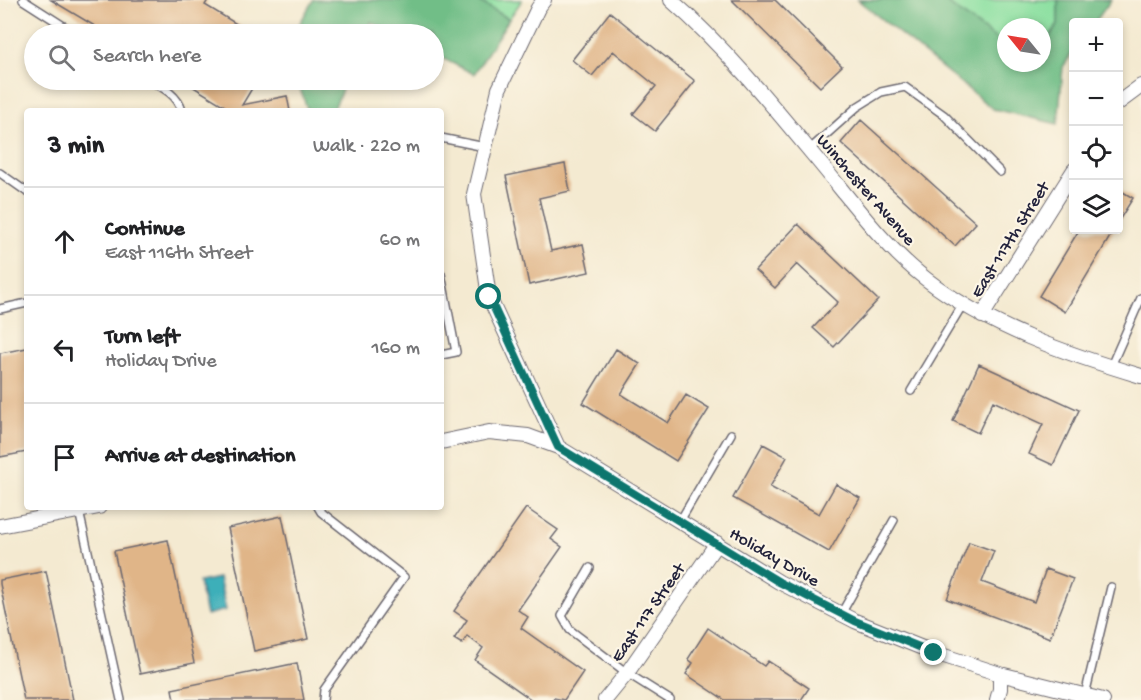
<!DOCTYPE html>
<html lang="en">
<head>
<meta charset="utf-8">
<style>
	:root { --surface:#fff; --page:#f2f2f2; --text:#202124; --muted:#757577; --line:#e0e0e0 }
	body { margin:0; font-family:"Gochi Hand",sans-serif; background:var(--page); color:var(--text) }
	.controls { position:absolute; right:18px; top:18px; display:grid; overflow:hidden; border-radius:6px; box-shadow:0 3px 9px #0003 }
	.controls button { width:54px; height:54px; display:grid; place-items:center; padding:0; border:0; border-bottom:2px solid var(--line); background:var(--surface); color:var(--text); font:30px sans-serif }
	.compass { position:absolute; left:997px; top:18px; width:54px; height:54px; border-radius:50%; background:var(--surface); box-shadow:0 3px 9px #0003; rotate:300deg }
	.stop { position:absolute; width:18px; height:18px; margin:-14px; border:4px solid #0f766e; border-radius:50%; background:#fff }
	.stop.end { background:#0f766e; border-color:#fff; box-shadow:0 2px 6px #0008 }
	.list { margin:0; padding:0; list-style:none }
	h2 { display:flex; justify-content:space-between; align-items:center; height:78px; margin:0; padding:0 24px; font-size:26px }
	h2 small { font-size:20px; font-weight:400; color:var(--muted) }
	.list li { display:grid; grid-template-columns:39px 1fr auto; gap:18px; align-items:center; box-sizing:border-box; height:108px; padding:0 24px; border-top:2px solid var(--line) }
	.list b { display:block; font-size:22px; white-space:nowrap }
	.list p { margin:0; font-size:20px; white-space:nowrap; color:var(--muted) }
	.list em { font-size:20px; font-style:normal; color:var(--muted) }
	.icon { flex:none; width:33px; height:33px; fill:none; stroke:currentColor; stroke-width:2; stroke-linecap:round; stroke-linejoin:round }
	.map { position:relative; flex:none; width:1141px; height:700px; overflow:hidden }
	.search { position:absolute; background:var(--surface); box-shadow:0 3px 9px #0003; left:24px; top:24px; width:420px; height:66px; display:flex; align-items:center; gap:15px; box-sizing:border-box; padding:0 21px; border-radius:33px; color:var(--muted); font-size:22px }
	.panel { position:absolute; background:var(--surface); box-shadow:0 3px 9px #0003; left:24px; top:108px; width:420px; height:402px; border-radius:6px }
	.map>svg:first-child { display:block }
</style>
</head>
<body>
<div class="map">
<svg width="1141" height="700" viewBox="0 0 1141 700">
	<rect width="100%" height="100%" fill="#fcf5e5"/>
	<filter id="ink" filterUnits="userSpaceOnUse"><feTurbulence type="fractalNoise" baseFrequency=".0167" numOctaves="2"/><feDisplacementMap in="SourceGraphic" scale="12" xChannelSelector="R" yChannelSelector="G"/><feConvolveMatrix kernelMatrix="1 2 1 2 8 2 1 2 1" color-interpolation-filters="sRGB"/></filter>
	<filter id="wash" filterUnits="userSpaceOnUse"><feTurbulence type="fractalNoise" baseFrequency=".008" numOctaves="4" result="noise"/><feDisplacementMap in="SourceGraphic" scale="24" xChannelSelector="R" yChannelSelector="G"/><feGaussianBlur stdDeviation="1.35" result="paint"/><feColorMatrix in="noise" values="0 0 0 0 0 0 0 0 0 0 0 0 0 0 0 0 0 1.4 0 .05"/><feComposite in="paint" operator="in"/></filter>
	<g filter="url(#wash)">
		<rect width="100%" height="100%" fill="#f4ead1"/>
		<!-- green -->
		<path fill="#8ce0a1" stroke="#57816e" stroke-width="1.5" d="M477,0H522L509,19Z
			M943,0H1058V25L1042,47V27H1006V46Z"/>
		<!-- forest -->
		<path fill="#71be87" stroke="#4a7061" stroke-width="1.5" d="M313,0H477L509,19L474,74L434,54V34H396L371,22L366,34H294Z
			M858,0H943L1006,46V63H1042V47L1058,25V0H1111L1095,22H1074L1073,52L1063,67L1058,124L993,109Z
			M297,80H346L333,111H308Z"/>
		<!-- water -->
		<path fill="#3eafb9" stroke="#30687a" stroke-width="1.5" d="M219,578L226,610L206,615L199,582Z"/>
		<g id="blocks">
			<!-- building -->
			<path fill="#e0b588" d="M51,0H208L205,5L253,34H108Z
				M732,0H775L842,66L820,87Z
				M610,12L695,81L655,131L633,114L656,86L613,51L592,76L572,60Z
				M182,80H257L242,105L287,96L290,111H227L228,108Z
				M861,120L976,223L955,246L841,143Z
				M565,164L570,191L539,198L551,251L583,244L589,272L529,285L506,176Z
				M1118,189L1133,198L1118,222Z
				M798,224L878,300L834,347L813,328L838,302L797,264L775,288L755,270Z
				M1079,230H1114L1065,312L1039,296Z
				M27,348V452L0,457V353Z
				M616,349L640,364L621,394L668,423L686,395L709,409L676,461L583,403Z
				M979,364L1079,410L1053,465L1029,454L1043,424L993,401L978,433L953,421Z
				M763,444L787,457L770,487L819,514L836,484L860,498L829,552L733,498Z
				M526,508L558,530L551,539L562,547L518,610L528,617L521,628L583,672L564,700L554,698L552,700H532L475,660L483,648L467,636L462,644L454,639L467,620L454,611Z
				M282,516L308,639L254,651L228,528Z
				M168,540L194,663L140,674L114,551Z
				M969,542L994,551L982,582L1034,602L1046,569L1073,579L1050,638L947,599Z
				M46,571L73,700H24L0,584V580Z
				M708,628L764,666L768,661L809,688L801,700H725L686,674L693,663L688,659Z
				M297,663L304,700H174L172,689Z"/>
		</g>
	</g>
	<g filter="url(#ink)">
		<use href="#blocks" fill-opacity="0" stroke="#6c6870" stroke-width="1.5"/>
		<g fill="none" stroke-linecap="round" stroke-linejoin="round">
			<!-- lane casing -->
			<g stroke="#6c6870" stroke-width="10">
				<path id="lane" d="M23,0L76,34
					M149,80C162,87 178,95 182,111
					M441,138L485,147
					M809,150L857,107L881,92L905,87L944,115L1000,172
					M0,173L27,192
					M441,274L456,352L441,355
					M0,309L27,303
					M1111,366L1141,298
					M911,391L963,304
					M318,507L321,512L404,577L324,690L323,700
					M79,511L121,700
					M680,521L731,434
					M590,568L562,616L570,630L627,673L670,700
					M841,614L894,520
					M1085,695L1111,587"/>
			</g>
			<!-- street casing -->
			<g stroke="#6c6870" stroke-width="16">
				<path id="street" d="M544,0L538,8L499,89L474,194L489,297L558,447
					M671,0C728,50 776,110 824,168C856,207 886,248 926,279C988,327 1067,354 1141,376
					M1118,103L1141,86
					M982,316L1074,170
					M441,442L489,432L528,436L558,447L779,582L855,621L935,653L1000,674L1103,700
					M0,526L99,507
					M605,700L627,673L717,543
					M997,700L1000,689V674"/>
			</g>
			<!-- lane -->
			<use href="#lane" stroke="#fff" stroke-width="7"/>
			<!-- street -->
			<use href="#street" stroke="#fff" stroke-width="14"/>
		</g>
	</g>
	<g fill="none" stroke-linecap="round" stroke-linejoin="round" filter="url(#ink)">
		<!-- route -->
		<path stroke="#0f766e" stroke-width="8" d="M489,297L558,447L779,582L855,621L934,653"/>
	</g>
	<g text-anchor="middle" stroke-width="4.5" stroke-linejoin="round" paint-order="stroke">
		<!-- street labels -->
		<g font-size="18" fill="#22223b" stroke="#fcf5e5">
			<text transform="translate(867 189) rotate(49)" y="6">Winchester Avenue</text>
			<text transform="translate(1009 239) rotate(-58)" y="6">East 117th Street</text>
			<text transform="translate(775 556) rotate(30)" y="6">Holiday Drive</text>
			<text transform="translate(647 612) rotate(-55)" y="6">East 117 Street</text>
		</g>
	</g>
</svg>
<div class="controls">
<button>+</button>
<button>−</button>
<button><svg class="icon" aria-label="locate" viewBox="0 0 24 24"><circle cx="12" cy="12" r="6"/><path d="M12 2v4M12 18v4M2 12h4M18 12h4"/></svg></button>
<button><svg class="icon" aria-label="layers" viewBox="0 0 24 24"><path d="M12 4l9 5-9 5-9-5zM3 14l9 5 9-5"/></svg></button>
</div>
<svg class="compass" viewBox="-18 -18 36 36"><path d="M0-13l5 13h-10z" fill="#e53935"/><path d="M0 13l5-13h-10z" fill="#757577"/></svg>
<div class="stop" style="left:489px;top:297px"></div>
<div class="stop end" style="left:934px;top:653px"></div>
<div class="search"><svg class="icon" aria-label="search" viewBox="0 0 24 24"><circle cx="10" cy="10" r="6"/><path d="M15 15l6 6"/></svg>Search here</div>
<section class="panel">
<h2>3 min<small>Walk · 220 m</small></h2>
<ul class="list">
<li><svg class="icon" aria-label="ahead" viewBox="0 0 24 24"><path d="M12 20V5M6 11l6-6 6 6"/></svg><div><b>Continue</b><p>East 116th Street</p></div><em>60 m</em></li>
<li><svg class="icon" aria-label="left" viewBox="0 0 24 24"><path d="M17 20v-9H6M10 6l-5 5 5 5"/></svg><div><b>Turn left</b><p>Holiday Drive</p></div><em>160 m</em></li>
<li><svg class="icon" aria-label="arrive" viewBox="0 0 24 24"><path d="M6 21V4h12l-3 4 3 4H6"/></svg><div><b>Arrive at destination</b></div></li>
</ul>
</section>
</div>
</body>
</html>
